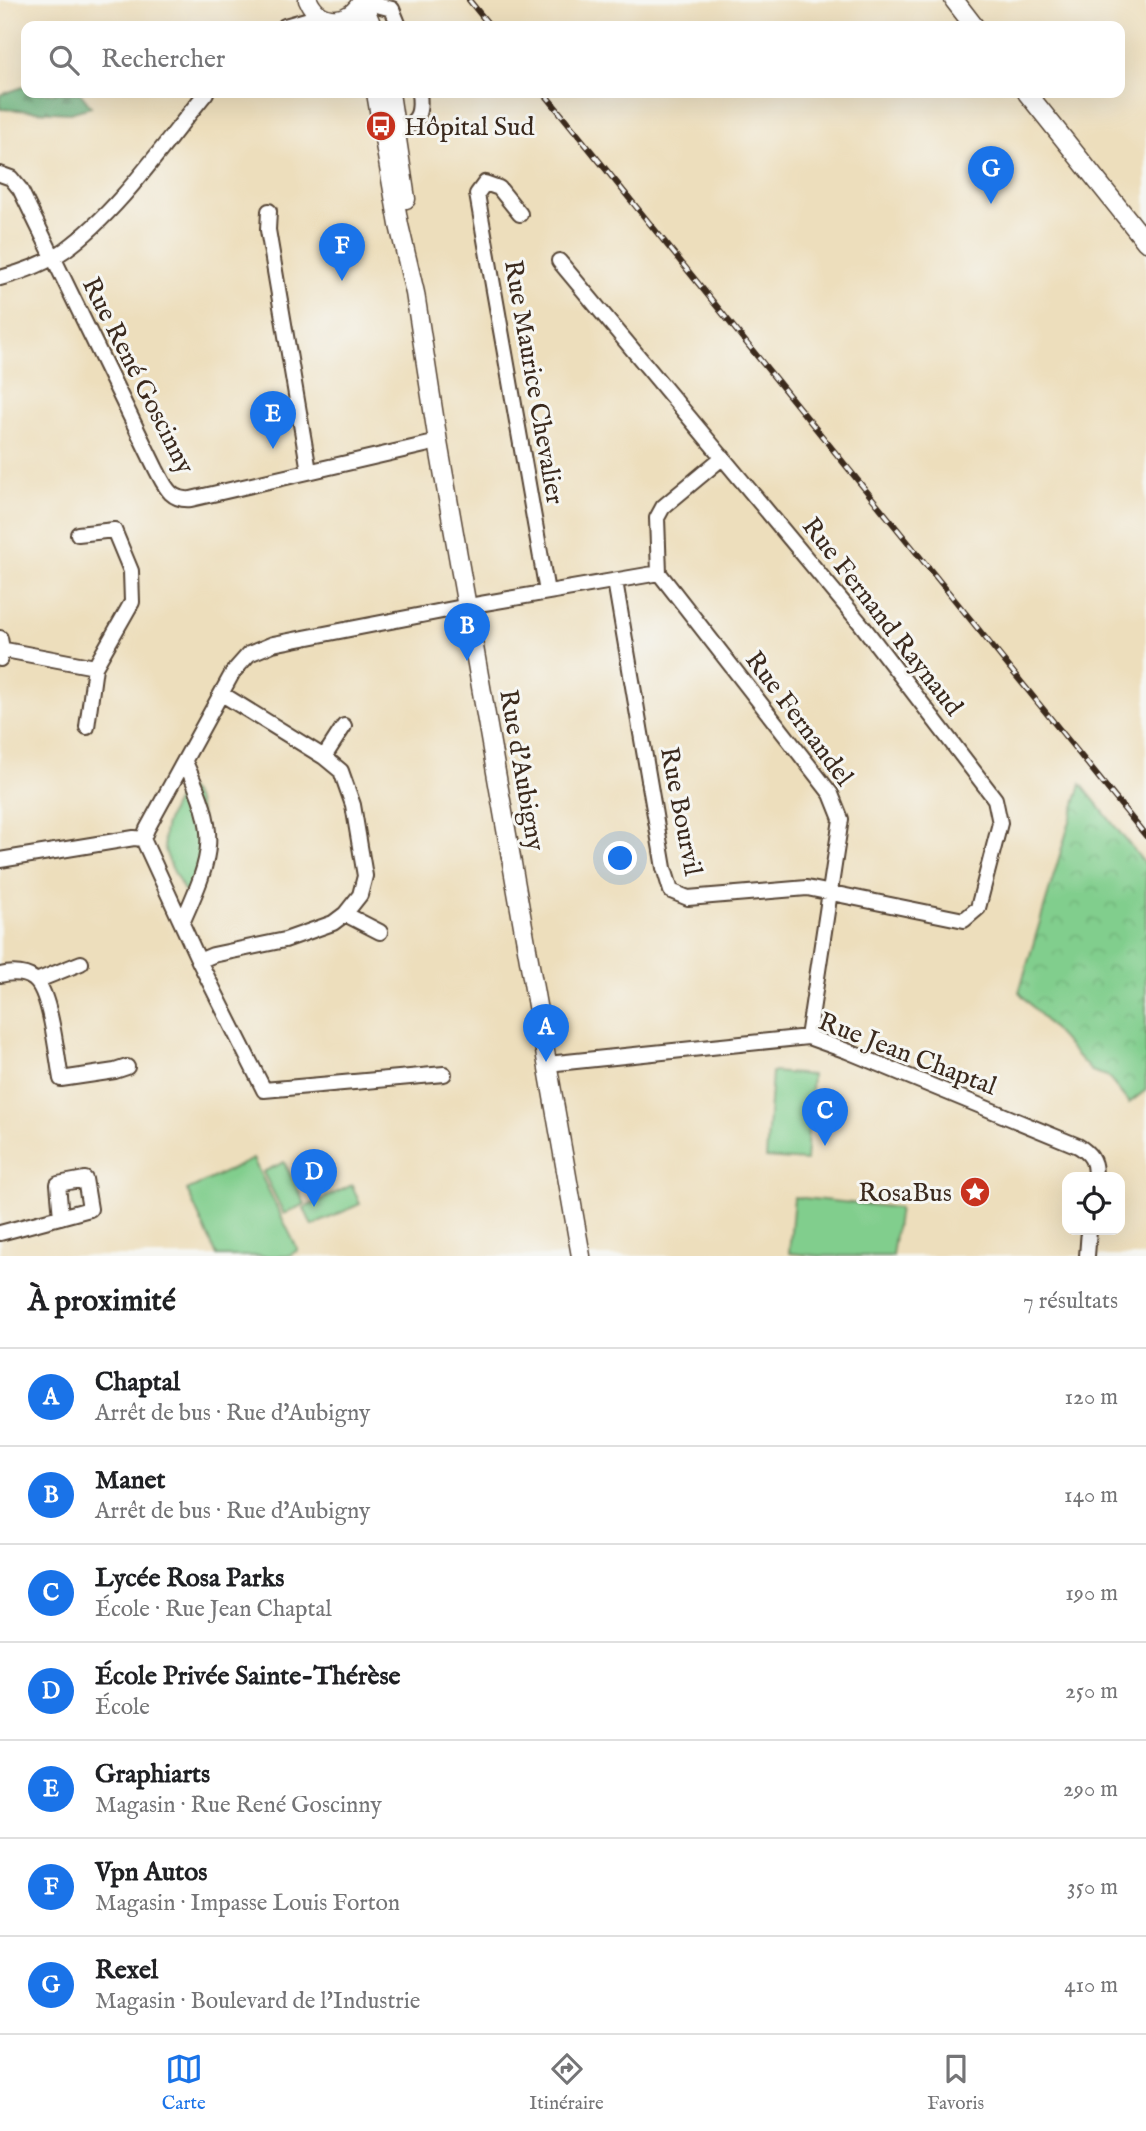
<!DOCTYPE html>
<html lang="fr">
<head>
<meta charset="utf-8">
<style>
	:root { --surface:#fff; --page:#f6f6f6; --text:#202124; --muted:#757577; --line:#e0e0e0; --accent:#1a73e8 }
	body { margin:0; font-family:"IM FELL English",serif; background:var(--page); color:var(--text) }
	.controls { position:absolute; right:21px; bottom:21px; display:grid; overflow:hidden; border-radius:14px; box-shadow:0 7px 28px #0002 }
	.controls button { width:63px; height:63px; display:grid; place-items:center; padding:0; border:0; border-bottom:2px solid var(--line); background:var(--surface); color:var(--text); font:35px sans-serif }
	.you { position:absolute; left:621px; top:859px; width:24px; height:24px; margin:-18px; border:5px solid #fff; border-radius:50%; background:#1a73e8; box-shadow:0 0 0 10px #1a73e833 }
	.badge { display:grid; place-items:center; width:46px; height:46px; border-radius:50%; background:var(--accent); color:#fff; font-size:23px; font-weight:700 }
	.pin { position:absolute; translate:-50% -58px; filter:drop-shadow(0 2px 4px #0008) }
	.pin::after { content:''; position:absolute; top:37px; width:24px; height:21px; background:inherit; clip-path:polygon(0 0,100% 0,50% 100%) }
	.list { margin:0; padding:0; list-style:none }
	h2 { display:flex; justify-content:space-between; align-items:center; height:91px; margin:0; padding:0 28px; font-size:30px }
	h2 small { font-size:23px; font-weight:400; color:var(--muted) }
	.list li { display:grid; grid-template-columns:46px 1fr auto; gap:21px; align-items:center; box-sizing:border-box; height:98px; padding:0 28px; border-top:2px solid var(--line) }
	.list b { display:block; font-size:26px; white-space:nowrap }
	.list p { margin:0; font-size:23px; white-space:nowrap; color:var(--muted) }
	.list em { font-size:23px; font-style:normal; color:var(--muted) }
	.icon { flex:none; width:38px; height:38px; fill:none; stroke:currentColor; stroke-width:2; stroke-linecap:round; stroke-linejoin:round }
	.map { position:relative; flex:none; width:1146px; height:1256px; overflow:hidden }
	.search { position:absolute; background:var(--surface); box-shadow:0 7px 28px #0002; left:21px; right:21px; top:21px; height:77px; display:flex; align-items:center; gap:18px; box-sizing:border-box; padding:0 24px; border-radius:14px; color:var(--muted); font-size:26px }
	.sheet { height:777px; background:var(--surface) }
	nav { display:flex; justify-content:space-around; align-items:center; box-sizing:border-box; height:98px; border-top:2px solid var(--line); background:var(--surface); font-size:19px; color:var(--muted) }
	nav a { display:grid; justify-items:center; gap:4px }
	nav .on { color:var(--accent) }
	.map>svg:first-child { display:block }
</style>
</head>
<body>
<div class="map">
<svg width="1146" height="1256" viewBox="0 0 1146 1256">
	<defs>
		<pattern id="forest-firs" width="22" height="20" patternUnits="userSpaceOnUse" patternTransform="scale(1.75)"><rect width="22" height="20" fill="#68b178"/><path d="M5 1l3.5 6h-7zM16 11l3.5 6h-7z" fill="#579062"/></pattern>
		<pattern id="park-crowns" width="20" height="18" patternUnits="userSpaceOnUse" patternTransform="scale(1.75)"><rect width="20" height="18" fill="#81ce8d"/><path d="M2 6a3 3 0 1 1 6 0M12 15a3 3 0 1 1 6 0" fill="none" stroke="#70b179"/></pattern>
	</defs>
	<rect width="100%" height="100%" fill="#f6f6f2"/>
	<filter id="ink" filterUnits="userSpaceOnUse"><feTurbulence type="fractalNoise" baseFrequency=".0143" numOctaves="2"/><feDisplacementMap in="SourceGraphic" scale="14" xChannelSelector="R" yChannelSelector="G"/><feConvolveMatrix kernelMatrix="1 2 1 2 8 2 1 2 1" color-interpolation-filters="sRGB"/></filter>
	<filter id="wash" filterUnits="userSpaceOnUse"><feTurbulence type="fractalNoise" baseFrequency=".00686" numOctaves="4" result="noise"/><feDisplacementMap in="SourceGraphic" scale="28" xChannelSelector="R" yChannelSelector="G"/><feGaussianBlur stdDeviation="1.57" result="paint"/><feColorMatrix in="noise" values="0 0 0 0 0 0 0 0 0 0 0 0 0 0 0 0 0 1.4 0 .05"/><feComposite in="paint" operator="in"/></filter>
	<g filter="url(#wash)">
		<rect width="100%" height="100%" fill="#eddebc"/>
		<!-- grass -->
		<path fill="#81ce8d" stroke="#5e7c56" stroke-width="2" d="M185,787C205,801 205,839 201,860C199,871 193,882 189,892L184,891C167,857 154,843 173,807C177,800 180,793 185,787Z
			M772,1072L812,1075L806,1161L766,1158Z
			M253,1159L298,1250L288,1256H217L187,1190Z
			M284,1162L305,1204L284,1214L263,1172Z
			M352,1185L360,1204L312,1226L304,1208Z
			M794,1197L899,1208L892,1256H822L789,1253Z"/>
		<!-- forest -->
		<path fill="url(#forest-firs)" stroke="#526e4b" stroke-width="2" d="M26,86V93H80L91,107L70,113L0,109V95Z"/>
		<!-- park -->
		<path fill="url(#park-crowns)" stroke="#5e7c56" stroke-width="2" d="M1081,784L1146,865V1090L1129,1103L1107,1076L1091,1071L1019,992Z"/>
	</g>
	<g filter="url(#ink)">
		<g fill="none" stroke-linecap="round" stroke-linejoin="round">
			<!-- minor casing -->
			<g stroke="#564536" stroke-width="18">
				<path id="minor" d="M372,0L377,5L392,9L399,26
					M285,26L320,16
					M397,135C416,120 422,118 419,93
					M0,174L11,178L20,189L156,469C165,486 170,501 191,499L438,442
					M269,211L268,230L309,471
					M520,214L499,188L485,183L477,194L547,592
					M559,261L861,624L995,799L1000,823L978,908L964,920L807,888L688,898L671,891L664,868L615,581
					M0,278C23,272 45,264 65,250C118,212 164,144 206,93
					M659,573L831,794L841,819L808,1037
					M0,638L2,649L0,659
					M0,649L95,667L132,602L131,571L114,530L78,534
					M87,727L95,667
					M324,757L344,726
					M0,860L134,838L143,839
					M345,914L380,932
					M182,923C214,852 219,835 185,762
					M199,961L213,955L285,940L333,923L345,914L360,895L365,876L353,805L341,771L324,757L222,694
					M0,975C12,972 28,972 37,982C51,998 57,1057 61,1079L115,1071L127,1067
					M36,981L81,963
					M547,1064L808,1037L847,1051L1078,1146C1090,1153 1097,1162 1094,1177
					M444,1074L264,1090L199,961L143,839L147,829L233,672L249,654L273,644L468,606L659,573L657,518L663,507L723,457
					M0,1233L90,1209L85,1179L58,1184L61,1217
					M1087,1256L1089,1230"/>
			</g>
			<!-- major casing -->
			<g stroke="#564536" stroke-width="21">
				<path id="major" d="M308,0C319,26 351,25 362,0
					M954,0L974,26
					M362,2L372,26
					M376,93L399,225L415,293L438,442L581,1256
					M390,93L406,199
					M1027,93L1146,242"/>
			</g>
			<!-- minor -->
			<use href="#minor" stroke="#fff" stroke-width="14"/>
			<!-- major -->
			<use href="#major" stroke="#fff" stroke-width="18"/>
			<!-- rail casing -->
			<g stroke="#3b2a1e" stroke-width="6">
				<path id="rail" d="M469,0L490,26
					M544,93L1146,836"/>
			</g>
			<!-- rail -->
			<use href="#rail" stroke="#f6f6f2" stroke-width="3.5" stroke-dasharray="10" stroke-linecap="butt"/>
		</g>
	</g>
	<!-- icons -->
	<defs>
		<g id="bus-disc" transform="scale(1.575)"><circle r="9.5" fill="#c8321e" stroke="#f6f6f2"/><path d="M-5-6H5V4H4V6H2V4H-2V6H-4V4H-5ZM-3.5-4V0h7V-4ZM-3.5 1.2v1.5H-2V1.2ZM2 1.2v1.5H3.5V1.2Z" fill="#fff"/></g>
		<g id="sight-disc" transform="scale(1.575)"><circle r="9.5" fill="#c8321e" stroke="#f6f6f2"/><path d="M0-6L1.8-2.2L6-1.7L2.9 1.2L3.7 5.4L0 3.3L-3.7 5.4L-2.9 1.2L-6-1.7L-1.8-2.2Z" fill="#fff"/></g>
	</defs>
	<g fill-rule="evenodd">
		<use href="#bus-disc" x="381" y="126"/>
		<use href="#sight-disc" x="975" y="1192"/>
	</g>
	<g text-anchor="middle" stroke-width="6" stroke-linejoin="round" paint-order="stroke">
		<!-- poi labels -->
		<g font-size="26" fill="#3b2a1e" stroke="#f6f6f2" text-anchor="start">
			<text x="404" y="135">Hôpital Sud</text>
			<text x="952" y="1201" text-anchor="end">RosaBus</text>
		</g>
		<!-- street labels -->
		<g font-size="26" fill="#3b2a1e" stroke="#f6f6f2">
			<text transform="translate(139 375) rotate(63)" y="9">Rue René Goscinny</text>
			<text transform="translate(535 382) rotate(80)" y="9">Rue Maurice Chevalier</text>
			<text transform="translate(883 616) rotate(52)" y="9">Rue Fernand Raynaud</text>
			<text transform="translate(800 718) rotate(53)" y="9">Rue Fernandel</text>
			<text transform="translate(523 770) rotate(80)" y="9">Rue d'Aubigny</text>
			<text transform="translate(682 811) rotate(79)" y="9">Rue Bourvil</text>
			<text transform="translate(908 1053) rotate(21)" y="9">Rue Jean Chaptal</text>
		</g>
	</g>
</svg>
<div class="controls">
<button><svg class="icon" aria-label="locate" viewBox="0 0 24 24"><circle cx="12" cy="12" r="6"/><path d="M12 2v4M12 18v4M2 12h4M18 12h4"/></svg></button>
</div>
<div class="you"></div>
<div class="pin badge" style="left:546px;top:1062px">A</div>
<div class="pin badge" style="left:467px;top:661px">B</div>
<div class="pin badge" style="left:825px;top:1146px">C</div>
<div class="pin badge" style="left:314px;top:1207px">D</div>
<div class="pin badge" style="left:273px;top:449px">E</div>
<div class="pin badge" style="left:342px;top:281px">F</div>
<div class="pin badge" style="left:991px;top:204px">G</div>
<div class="search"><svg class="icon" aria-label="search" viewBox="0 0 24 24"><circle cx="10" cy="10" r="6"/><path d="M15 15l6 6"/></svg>Rechercher</div>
</div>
<section class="sheet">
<h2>À proximité<small>7 résultats</small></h2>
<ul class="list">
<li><span class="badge">A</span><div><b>Chaptal</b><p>Arrêt de bus · Rue d'Aubigny</p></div><em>120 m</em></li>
<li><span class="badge">B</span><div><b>Manet</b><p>Arrêt de bus · Rue d'Aubigny</p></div><em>140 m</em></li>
<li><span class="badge">C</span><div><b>Lycée Rosa Parks</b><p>École · Rue Jean Chaptal</p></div><em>190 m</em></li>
<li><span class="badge">D</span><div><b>École Privée Sainte-Thérèse</b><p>École</p></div><em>250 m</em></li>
<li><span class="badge">E</span><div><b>Graphiarts</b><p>Magasin · Rue René Goscinny</p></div><em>290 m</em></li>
<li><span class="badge">F</span><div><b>Vpn Autos</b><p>Magasin · Impasse Louis Forton</p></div><em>350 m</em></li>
<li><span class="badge">G</span><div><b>Rexel</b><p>Magasin · Boulevard de l'Industrie</p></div><em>410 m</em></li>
</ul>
</section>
<nav>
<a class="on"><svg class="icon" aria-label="map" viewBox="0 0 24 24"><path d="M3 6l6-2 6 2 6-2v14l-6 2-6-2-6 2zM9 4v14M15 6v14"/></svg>Carte</a>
<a><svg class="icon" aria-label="directions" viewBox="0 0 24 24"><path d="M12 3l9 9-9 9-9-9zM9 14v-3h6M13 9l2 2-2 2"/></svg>Itinéraire</a>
<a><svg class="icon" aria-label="saved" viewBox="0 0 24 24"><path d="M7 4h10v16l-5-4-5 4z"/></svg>Favoris</a>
</nav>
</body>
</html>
